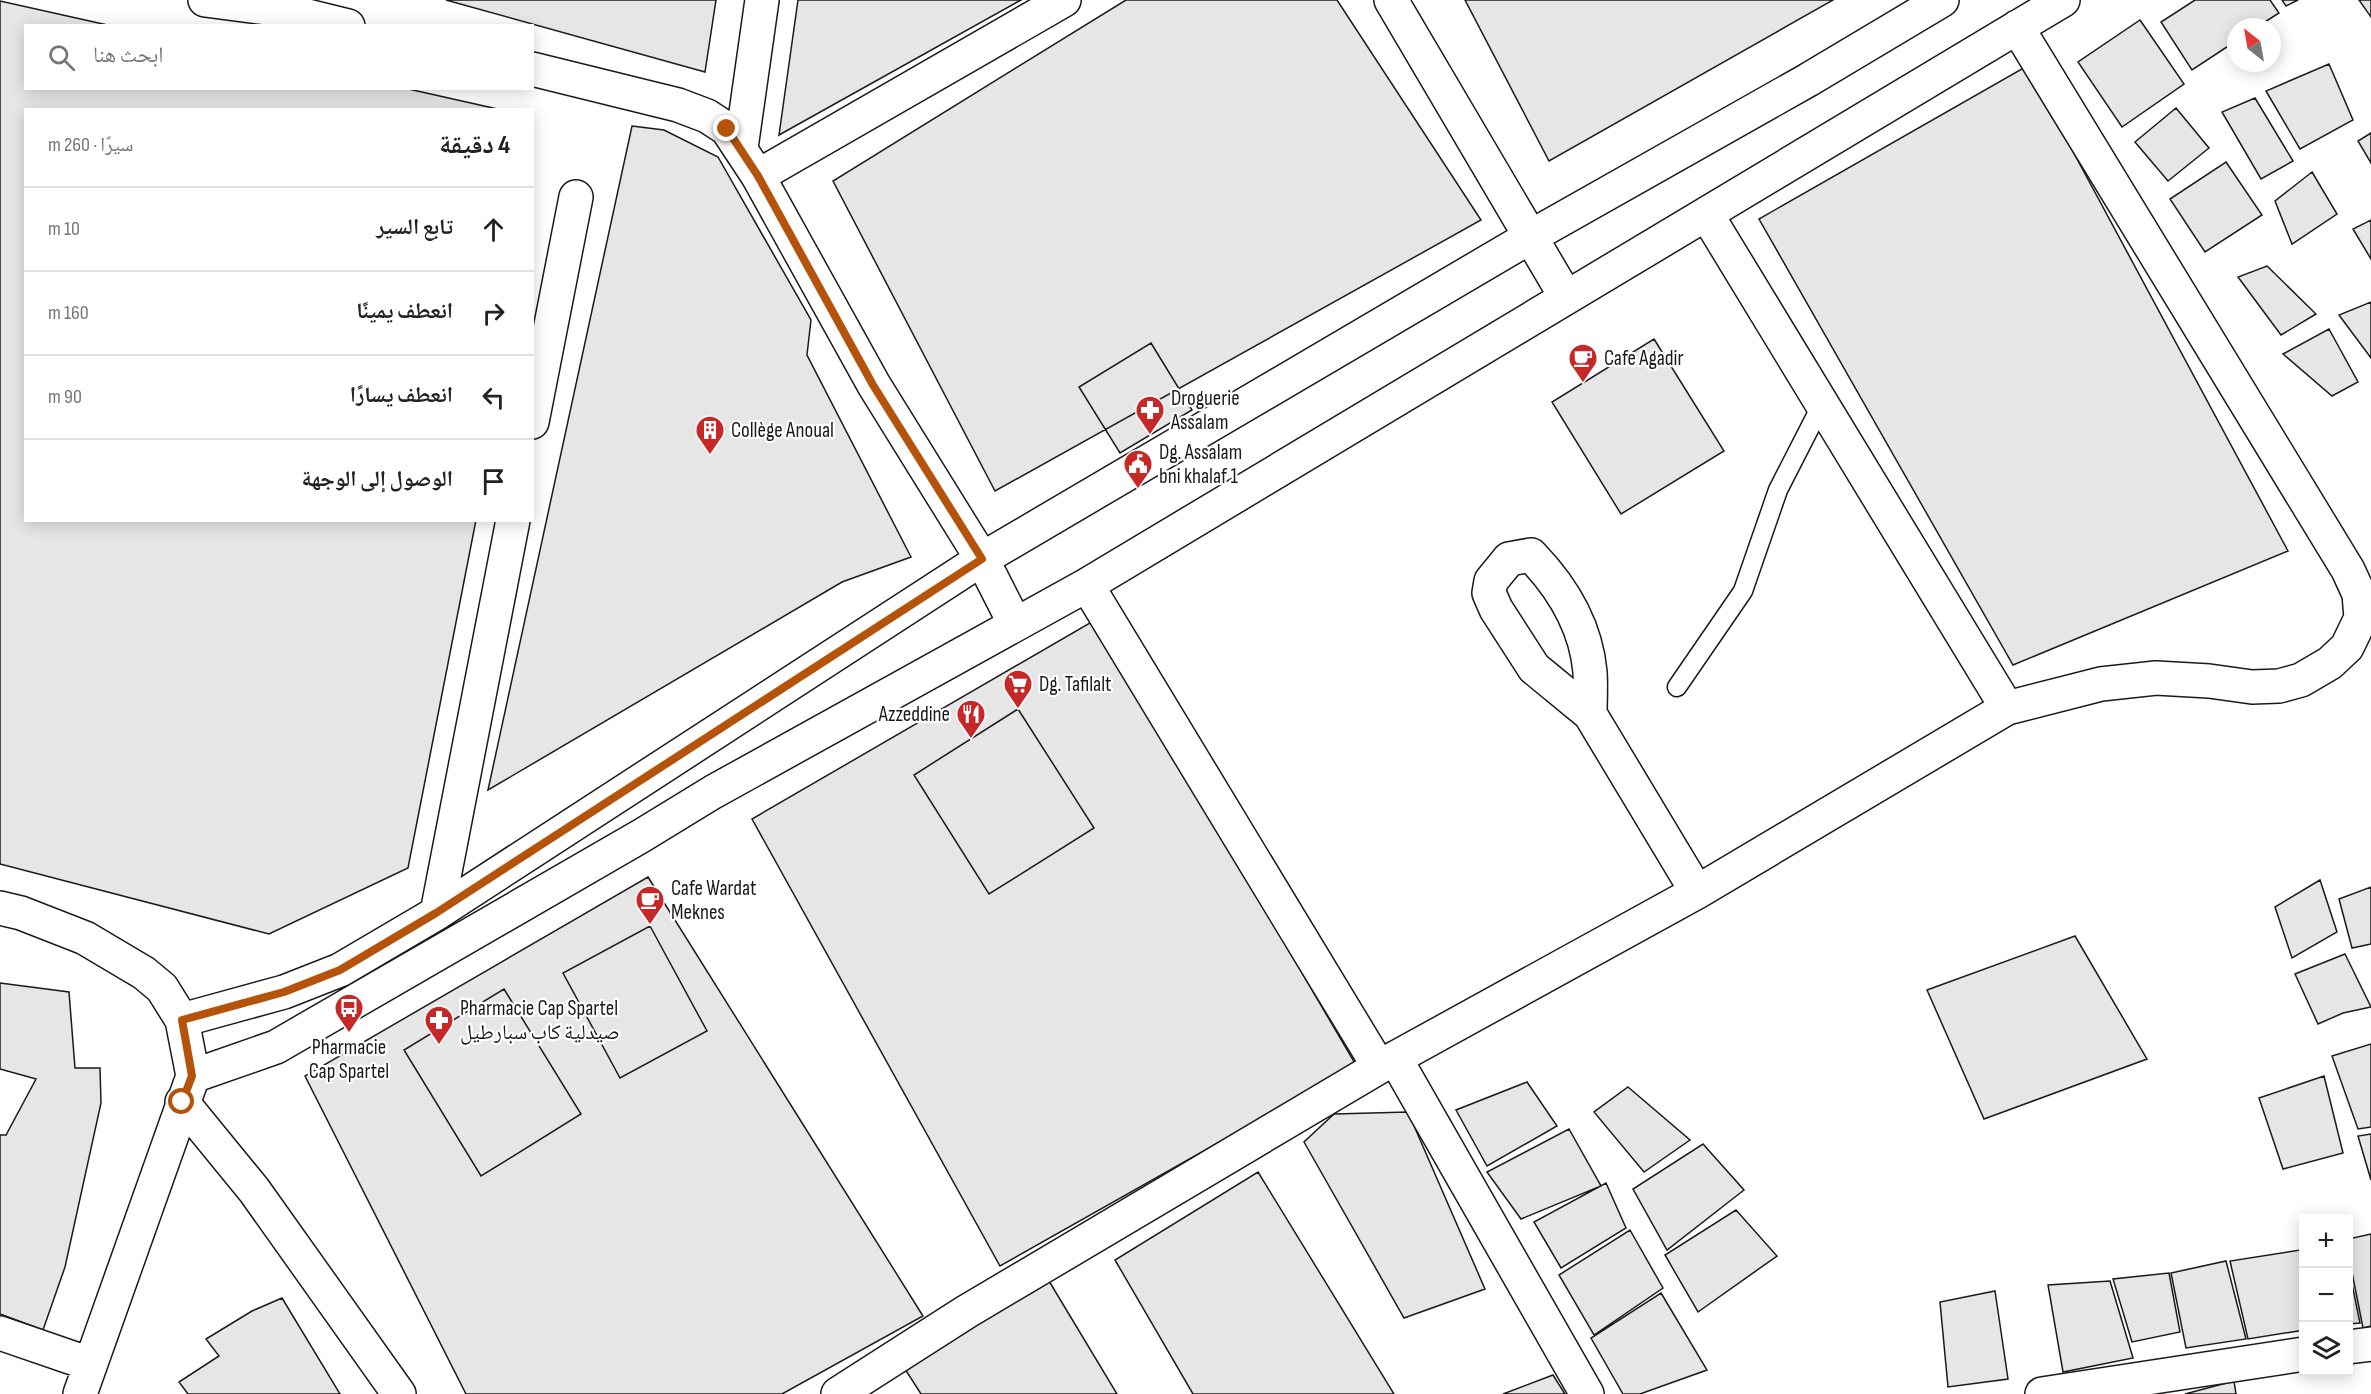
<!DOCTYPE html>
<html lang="ar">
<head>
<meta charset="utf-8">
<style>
	:root { --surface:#fff; --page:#f2f2f2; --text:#222; --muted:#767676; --line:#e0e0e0 }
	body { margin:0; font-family:"Sofia Sans Condensed","Noto Naskh Arabic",sans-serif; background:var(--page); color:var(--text); direction:rtl }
	.controls { position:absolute; right:18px; bottom:18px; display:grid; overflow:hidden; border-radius:0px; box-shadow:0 3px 15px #0003 }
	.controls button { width:54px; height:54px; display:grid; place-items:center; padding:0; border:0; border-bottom:2px solid var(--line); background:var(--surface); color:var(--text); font:30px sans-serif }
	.compass { position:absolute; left:2227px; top:18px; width:54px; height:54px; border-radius:50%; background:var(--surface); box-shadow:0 3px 15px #0003; rotate:329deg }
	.stop { position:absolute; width:18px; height:18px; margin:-14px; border:4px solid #b45309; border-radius:50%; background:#fff }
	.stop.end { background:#b45309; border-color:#fff; box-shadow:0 2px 6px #0008 }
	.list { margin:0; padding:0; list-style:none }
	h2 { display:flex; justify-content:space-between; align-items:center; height:78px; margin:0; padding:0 24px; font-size:26px }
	h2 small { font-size:20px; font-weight:400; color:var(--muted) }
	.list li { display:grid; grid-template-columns:39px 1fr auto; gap:18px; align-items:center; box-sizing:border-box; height:84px; padding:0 24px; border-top:2px solid var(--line) }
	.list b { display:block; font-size:22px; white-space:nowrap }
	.list em { font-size:20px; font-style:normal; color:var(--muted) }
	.icon { flex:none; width:33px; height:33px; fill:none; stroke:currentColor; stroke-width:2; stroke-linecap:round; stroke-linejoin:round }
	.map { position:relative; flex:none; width:2371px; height:1394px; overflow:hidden; direction:ltr }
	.search { position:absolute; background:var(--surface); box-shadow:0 3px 15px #0003; left:24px; top:24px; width:510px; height:66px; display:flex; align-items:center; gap:15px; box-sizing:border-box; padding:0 21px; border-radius:0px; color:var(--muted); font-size:22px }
	.panel { position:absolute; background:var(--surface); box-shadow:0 3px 15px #0003; left:24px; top:108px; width:510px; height:414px; border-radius:0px; direction:rtl }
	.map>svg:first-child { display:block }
</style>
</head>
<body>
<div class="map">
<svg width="2371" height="1394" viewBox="0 0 2371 1394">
	<rect width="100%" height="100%" fill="#fff"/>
	<!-- building -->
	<path fill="#e6e6e6" stroke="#1a1a1a" stroke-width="1.5" d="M446,0H716L705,72Z
		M798,0H1021L779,135Z
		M1126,0H1337L1481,220L995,491L833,181Z
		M1465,0H1833L1549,161Z
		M2195,0H2270L2279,13L2257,27H2236V41L2192,70L2161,22Z
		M2282,0H2298L2286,6Z
		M2359,0H2371V17Z
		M0,1L112,26H26V88H404L502,110H26V520H476L408,868L269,934L0,864Z
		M2140,20L2184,84L2122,127L2078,62Z
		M2329,64L2353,120L2300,149L2266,91Z
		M2027,66L2288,551L2013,665L1759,219Z
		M2255,98L2293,161L2261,179L2222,112Z
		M2176,108L2209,148L2168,181L2135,142Z
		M632,126L664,130L718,157L811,320L807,355L911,557L842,582L488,790Z
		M2371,133V163L2358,141Z
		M2226,162L2262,215L2205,252L2170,199Z
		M2312,172L2337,214L2292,244L2275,201Z
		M2371,220V259L2353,229Z
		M2267,266L2316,314L2281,335L2238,277Z
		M2371,302V358L2339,315Z
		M2329,329L2358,382L2332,396L2283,354Z
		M1654,339L1724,451L1621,514L1552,402Z
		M1151,343L1192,410L1120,453L1079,387Z
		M1095,620L1356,1065L1000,1266L752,819Z
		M1018,709L1094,828L989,894L914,775Z
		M648,877L923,1316L782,1394H466L305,1076Z
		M2320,880L2337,932L2292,958L2275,907Z
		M2371,887V944L2352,948L2339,899Z
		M650,926L707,1031L620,1078L563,973Z
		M2075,936L2147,1059L1984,1119L1927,990Z
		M2345,954L2371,1007L2343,1013L2318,1024L2295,974Z
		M0,983L69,992L75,1068H100L101,1103L65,1267L43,1330L0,1314V1135H6L36,1079L0,1069Z
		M504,989L581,1114L481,1176L404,1050Z
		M2371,1044V1127L2358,1129L2332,1056Z
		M2324,1076L2343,1153L2283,1169L2259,1098Z
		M1527,1082L1557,1126L1487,1166L1456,1110Z
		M1628,1087L1690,1140L1644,1172L1594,1112Z
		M1408,1112L1485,1289L1404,1318L1304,1142L1334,1114Z
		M1569,1129L1601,1186L1521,1219L1487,1172Z
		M2371,1134V1180L2358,1136Z
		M1703,1144L1744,1190L1667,1250L1633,1189Z
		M1258,1172L1394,1394H1193L1115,1260Z
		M1606,1183L1626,1228L1561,1268L1534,1222Z
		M1736,1210L1777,1256L1698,1312L1665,1255Z
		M1630,1230L1663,1288L1594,1335L1559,1275Z
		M2371,1234V1326L2363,1328L2348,1252V1239Z
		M2300,1250L2304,1266V1330L2248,1339L2230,1261Z
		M2226,1261L2246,1339L2186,1348L2171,1273Z
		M2348,1264L2360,1323L2348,1324Z
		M2169,1273L2180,1332L2132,1342L2113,1279Z
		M1049,1281L1117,1394H921L905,1369Z
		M2110,1281L2133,1358L2063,1372L2048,1285Z
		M1995,1291L2008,1379L1948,1387L1940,1302Z
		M1661,1293L1707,1370L1640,1394H1623L1591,1338Z
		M282,1298L340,1394H188L179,1382L219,1356L206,1339L252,1311Z
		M1553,1375L1565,1394H1503Z
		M2234,1381L2236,1394H2185Z"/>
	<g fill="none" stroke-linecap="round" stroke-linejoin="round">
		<!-- service casing -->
		<g stroke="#1a1a1a" stroke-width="21">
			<path id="service" d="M1677,687L1743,591L1778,490L1822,404"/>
		</g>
		<!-- minor casing -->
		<g stroke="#1a1a1a" stroke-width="36">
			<path id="minor" d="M205,0L283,10L348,26
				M1391,0L1566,297
				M532,69L678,105L707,116L727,129L758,176L874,385L982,559L1015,624
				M741,148L762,0
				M758,176L1064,0
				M1707,215L2007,708
				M532,422L576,197
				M1087,585L1379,1067
				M1590,714C1590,700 1591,686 1590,672C1586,627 1562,587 1531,555L1509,559L1491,581L1489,593L1496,609L1534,668L1590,714L1697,892
				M0,908L21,913L85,938L144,973L162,988L182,1020L193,1076L80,1394
				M437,913L513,520
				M182,1020L284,992L340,970L437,913L982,559L1530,237L1808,80L1942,0
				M1395,1058L1587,1394
				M193,1076L276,1047L641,836L713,792L1087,585L2063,0
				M182,1102L254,1190L399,1394
				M0,1333L90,1364
				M2348,1347L2371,1344
				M838,1394L966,1312L1379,1067L1697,892L2007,708L2101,684L2156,678L2209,681L2252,687L2279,686L2301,680L2330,663L2347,647L2361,618L2359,594L2348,570L2017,27
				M2042,1394L2304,1354"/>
		</g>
		<!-- service -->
		<use href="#service" stroke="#fff" stroke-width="18"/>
		<!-- minor -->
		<use href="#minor" stroke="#fff" stroke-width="33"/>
	</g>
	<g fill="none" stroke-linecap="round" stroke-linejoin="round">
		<!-- route -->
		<path stroke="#b45309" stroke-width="8" d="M182,1102L192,1076L182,1020L284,992L340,970L436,913L982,559L873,385L758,176L727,129"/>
	</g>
	<!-- icons -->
	<defs>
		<g id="cafe-pin" transform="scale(1.5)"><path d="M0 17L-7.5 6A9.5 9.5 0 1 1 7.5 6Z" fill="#c62828" stroke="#fff"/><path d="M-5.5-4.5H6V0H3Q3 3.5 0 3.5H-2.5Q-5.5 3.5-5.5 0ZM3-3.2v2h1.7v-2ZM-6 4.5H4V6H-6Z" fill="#fff"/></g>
		<g id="pharmacy-pin" transform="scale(1.5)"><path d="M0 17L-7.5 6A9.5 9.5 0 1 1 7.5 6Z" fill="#c62828" stroke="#fff"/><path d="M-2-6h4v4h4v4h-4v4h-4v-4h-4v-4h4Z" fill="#fff"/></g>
		<g id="building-pin" transform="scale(1.5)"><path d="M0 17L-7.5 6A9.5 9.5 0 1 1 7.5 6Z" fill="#c62828" stroke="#fff"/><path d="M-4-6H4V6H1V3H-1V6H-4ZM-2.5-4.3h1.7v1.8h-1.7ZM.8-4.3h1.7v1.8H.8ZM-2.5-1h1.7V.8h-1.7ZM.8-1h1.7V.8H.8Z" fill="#fff"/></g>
		<g id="civic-pin" transform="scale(1.5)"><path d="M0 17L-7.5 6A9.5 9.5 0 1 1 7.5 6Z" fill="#c62828" stroke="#fff"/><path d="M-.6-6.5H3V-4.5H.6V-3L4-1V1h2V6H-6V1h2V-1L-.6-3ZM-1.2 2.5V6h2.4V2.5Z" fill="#fff"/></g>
		<g id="supermarket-pin" transform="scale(1.5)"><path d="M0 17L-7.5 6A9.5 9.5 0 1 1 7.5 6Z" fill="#c62828" stroke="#fff"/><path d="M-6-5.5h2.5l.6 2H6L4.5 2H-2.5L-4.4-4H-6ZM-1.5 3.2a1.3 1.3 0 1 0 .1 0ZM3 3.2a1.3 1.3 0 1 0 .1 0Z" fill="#fff"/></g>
		<g id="restaurant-pin" transform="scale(1.5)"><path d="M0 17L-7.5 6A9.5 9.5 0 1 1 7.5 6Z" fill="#c62828" stroke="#fff"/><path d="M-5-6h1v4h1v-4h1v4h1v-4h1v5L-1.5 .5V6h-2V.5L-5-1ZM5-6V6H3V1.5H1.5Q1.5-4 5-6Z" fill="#fff"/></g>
		<g id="bus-pin" transform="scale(1.5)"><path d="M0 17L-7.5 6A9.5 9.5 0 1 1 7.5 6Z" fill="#c62828" stroke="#fff"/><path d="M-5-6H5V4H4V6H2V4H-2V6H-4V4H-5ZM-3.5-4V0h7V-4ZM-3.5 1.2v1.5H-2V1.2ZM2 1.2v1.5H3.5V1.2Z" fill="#fff"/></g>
	</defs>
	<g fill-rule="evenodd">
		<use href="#cafe-pin" x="1583" y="358"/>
		<use href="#pharmacy-pin" x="1150" y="410"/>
		<use href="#building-pin" x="710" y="430"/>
		<use href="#civic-pin" x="1138" y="464"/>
		<use href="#supermarket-pin" x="1018" y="684"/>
		<use href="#restaurant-pin" x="971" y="714"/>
		<use href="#cafe-pin" x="650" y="900"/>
		<use href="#bus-pin" x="349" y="1008"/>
		<use href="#pharmacy-pin" x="439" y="1020"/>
	</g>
	<g text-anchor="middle" stroke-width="4.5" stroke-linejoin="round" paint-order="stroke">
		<!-- poi labels -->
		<g font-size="21" fill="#1a1a1a" stroke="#fff" text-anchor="start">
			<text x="1604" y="365">Cafe Agadir</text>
			<text x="1171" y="405">Droguerie<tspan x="1171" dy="24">Assalam</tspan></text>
			<text x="731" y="437">Collège Anoual</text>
			<text x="1159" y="459">Dg. Assalam<tspan x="1159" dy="24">bni khalaf 1</tspan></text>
			<text x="1039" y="691">Dg. Tafilalt</text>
			<text x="950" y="721" text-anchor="end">Azzeddine</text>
			<text x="671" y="895">Cafe Wardat<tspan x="671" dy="24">Meknes</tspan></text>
			<text x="460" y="1015">Pharmacie Cap Spartel<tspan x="460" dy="24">صيدلية كاب سبارطيل</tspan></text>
			<text x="349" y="1054" text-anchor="middle">Pharmacie<tspan x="349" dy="24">Cap Spartel</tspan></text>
		</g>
	</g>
</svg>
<div class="controls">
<button>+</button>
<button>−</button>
<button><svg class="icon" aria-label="layers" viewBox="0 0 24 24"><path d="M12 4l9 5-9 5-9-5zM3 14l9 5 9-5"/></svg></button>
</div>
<svg class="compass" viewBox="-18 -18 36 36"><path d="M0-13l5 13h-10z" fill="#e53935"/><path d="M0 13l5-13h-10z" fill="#767676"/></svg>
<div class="stop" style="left:182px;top:1102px"></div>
<div class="stop end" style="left:727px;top:129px"></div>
<div class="search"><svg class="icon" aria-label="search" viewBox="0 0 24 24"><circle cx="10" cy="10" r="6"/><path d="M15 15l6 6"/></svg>ابحث هنا</div>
<section class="panel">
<h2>4 دقيقة<small>سيرًا · 260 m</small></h2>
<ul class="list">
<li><svg class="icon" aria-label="ahead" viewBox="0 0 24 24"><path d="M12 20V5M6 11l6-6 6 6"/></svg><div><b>تابع السير</b></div><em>10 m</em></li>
<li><svg class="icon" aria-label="right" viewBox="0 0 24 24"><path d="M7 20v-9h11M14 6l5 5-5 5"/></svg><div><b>انعطف يمينًا</b></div><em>160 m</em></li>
<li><svg class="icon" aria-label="left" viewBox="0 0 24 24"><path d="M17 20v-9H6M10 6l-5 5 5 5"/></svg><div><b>انعطف يسارًا</b></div><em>90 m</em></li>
<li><svg class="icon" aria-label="arrive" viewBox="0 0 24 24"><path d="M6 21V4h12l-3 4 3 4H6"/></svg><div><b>الوصول إلى الوجهة</b></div></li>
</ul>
</section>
</div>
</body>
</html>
